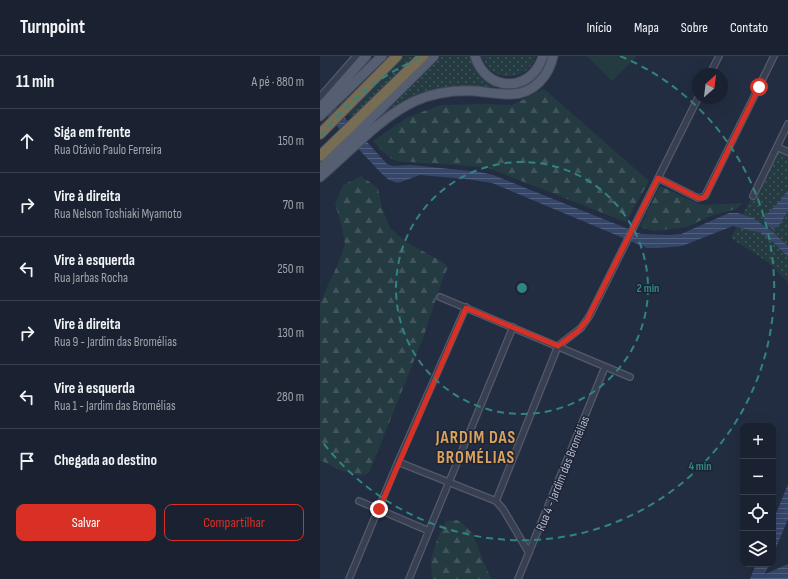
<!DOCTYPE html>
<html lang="pt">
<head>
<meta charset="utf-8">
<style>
	:root { --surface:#1a2231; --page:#272f3d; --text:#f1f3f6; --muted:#9fa4ab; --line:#383f4d; --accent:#d93025 }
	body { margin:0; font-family:"Sofia Sans Condensed",sans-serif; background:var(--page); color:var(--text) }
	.controls { position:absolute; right:12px; bottom:12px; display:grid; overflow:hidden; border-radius:8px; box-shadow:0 4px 16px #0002 }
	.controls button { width:36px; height:36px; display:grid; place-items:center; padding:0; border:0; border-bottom:1px solid var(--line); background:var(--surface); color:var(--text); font:20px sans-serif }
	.compass { position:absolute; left:372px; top:12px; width:36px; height:36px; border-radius:50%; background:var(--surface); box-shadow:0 4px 16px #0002; rotate:28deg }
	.stop { position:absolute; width:12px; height:12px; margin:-9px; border:3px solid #d93025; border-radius:50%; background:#fff }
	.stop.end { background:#d93025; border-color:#fff; box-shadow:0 1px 4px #0008 }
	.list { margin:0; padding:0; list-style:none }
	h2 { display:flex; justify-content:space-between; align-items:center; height:52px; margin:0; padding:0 16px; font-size:17px }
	h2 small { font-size:13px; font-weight:400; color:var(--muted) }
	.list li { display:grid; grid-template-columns:26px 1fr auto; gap:12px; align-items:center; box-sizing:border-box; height:64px; padding:0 16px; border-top:1px solid var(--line) }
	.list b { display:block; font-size:15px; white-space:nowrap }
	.list p { margin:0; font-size:13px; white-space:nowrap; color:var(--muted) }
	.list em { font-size:13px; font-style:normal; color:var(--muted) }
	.actions { display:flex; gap:8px; padding:12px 16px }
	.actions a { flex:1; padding:9px 0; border:1px solid var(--accent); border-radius:8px; text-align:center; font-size:14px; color:var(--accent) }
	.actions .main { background:var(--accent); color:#fff }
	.icon { flex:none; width:22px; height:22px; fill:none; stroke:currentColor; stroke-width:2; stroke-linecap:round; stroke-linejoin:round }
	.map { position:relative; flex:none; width:468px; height:523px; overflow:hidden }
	header { display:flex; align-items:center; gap:24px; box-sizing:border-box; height:56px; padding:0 20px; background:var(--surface); border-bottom:1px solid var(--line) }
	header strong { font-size:19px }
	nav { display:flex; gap:22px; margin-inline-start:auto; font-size:14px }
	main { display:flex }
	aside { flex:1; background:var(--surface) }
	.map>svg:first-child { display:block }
</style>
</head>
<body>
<header>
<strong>Turnpoint</strong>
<nav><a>Início</a><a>Mapa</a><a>Sobre</a><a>Contato</a></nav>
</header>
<main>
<aside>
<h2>11 min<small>A pé · 880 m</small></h2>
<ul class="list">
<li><svg class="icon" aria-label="ahead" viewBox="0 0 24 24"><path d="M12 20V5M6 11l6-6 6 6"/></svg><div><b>Siga em frente</b><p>Rua Otávio Paulo Ferreira</p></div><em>150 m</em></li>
<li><svg class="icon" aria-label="right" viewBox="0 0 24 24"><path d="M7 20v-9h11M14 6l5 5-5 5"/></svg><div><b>Vire à direita</b><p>Rua Nelson Toshiaki Myamoto</p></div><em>70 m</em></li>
<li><svg class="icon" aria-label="left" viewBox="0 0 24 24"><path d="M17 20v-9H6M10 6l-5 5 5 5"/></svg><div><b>Vire à esquerda</b><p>Rua Jarbas Rocha</p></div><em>250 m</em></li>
<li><svg class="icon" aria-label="right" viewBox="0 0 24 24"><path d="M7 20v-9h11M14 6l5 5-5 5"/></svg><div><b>Vire à direita</b><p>Rua 9 - Jardim das Bromélias</p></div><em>130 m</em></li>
<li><svg class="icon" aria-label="left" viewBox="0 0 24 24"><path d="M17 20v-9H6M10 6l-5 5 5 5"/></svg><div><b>Vire à esquerda</b><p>Rua 1 - Jardim das Bromélias</p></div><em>280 m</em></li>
<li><svg class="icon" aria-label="arrive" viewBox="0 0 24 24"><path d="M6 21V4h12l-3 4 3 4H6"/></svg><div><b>Chegada ao destino</b></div></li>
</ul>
<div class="actions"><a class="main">Salvar</a><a>Compartilhar</a></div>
</aside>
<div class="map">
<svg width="468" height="523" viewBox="0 0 468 523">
	<defs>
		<pattern id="grass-dots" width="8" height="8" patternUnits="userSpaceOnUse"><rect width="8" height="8" fill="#253b42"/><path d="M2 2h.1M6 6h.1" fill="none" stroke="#42555c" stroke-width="1.8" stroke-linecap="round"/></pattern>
		<pattern id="forest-firs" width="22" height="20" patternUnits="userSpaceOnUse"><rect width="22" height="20" fill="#253b42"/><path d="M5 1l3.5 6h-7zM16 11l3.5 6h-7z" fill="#42555c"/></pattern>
		<pattern id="water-rules" width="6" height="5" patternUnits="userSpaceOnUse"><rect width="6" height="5" fill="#364669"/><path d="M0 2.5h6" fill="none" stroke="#515f7d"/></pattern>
	</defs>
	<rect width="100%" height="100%" fill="#232d41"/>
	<!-- grass -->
	<path fill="url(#grass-dots)" d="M66,0H73L21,51L17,47Z
		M85,0H94L32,62L27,57Z
		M121,0H150C152,16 165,25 179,31H134L114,34L52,68Z
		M162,0H216C208,27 170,27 162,0Z
		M457,90L468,96V226L449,207L411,182Z"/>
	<!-- forest -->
	<path fill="url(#forest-firs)" d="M224,33L329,125L306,166L166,111L89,106C70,107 66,98 53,85L88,61L121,49L164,48L192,49Z
		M41,120L58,132L62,152L70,172L86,186L123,206L128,211L123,222L103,282L49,417L40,420L20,414L0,404V248L9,227L18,208L25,188L21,167L15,148L23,129Z
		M340,130L381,149L423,147L416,153L390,160L367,171L333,175L320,171Z
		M137,464L143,468L152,477L171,523H112L111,503L117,484L126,465Z"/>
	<!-- pitch -->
	<path fill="#253b42" d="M267,0H317L292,25Z"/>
	<!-- water -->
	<path fill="url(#water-rules)" d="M0,38L16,52L67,108L73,110L91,109L160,116L173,119L321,178L349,179L361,178L409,157H418L433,162L453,176L468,190V201L454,187L441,177L413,170L362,190L339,192H327L172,127L146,123L100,119L78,127L69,124L61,117L0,52Z
		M468,134V155L459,170L452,173L444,167V161L460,145Z
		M468,428V463L453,499V465Z
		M436,508H449L445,518L468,508V523H430Z"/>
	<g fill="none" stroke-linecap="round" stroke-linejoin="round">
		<!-- minor casing -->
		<g stroke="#535a6b" stroke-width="8">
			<path id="minor" d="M390,18L399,0
				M0,41L36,0
				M457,91L468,96
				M338,122L378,142L385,140L454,0
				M433,140L468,68
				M120,241L310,321
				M78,406L176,445L183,453L209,497
				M39,445L109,475
				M176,445L238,290L261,272L270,259L378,42
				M29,523L78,406L146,251
				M89,523L193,271
				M198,523L285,311"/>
		</g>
		<!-- primary casing -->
		<g stroke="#41485a" stroke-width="11">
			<path id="primary" d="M155,0C166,37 212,37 223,0
				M0,52L46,0
				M0,60L62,0
				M0,113L114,0
				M0,121C31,95 59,62 95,45C113,37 136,34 155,35C167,36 179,39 192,38C213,38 229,20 233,0"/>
		</g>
		<!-- motorway casing -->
		<g stroke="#404758" stroke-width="12">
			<path id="motorway" d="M0,78L77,0
				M0,100L103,0"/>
		</g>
		<!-- minor -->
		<use href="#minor" stroke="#383f51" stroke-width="5.5"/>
		<!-- primary -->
		<use href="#primary" stroke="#565e71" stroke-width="9"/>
		<!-- motorway -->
		<use href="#motorway" stroke="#776d54" stroke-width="10"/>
	</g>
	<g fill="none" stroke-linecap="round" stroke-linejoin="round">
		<!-- route -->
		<path stroke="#d93025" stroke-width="5" d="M59,453L146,252L238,290L258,275L267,264L338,122L378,142H383L386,139L439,31"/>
	</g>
	<!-- distance rings -->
	<g fill="none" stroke="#308481" stroke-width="2" stroke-dasharray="7 5">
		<circle cx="202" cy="232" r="126"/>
		<path d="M1 80A252 252 0 0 1 104 0M300 0A252 252 0 1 1 1 384"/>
	</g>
	<g text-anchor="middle" stroke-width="3" stroke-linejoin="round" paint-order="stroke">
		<!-- street labels -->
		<g font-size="13" fill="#b4bacb" stroke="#1d2436">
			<text transform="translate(242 417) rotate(-68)" y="5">Rua 4 - Jardim das Bromélias</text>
		</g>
		<!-- district labels -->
		<g font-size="17" font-weight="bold" letter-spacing="1" fill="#dca35e" stroke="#1d2436">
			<text x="156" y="387">JARDIM DAS<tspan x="156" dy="20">BROMÉLIAS</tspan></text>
		</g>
	</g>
	<circle cx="202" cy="232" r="6" fill="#308481" stroke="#1d2436" stroke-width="2"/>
	<g font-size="12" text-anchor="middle" font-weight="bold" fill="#308481" stroke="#1d2436" stroke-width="3" stroke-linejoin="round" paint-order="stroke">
		<text x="328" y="236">2 min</text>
		<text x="380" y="414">4 min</text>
	</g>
</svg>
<div class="controls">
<button>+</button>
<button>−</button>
<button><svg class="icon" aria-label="locate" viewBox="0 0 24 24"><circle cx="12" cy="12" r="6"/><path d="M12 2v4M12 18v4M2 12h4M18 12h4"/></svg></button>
<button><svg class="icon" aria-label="layers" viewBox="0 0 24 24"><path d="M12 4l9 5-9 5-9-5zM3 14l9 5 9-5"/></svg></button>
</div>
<svg class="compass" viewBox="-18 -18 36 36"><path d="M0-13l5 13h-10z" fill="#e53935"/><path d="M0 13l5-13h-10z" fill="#9fa4ab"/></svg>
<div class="stop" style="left:439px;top:31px"></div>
<div class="stop end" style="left:59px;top:453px"></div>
</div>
</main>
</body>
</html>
